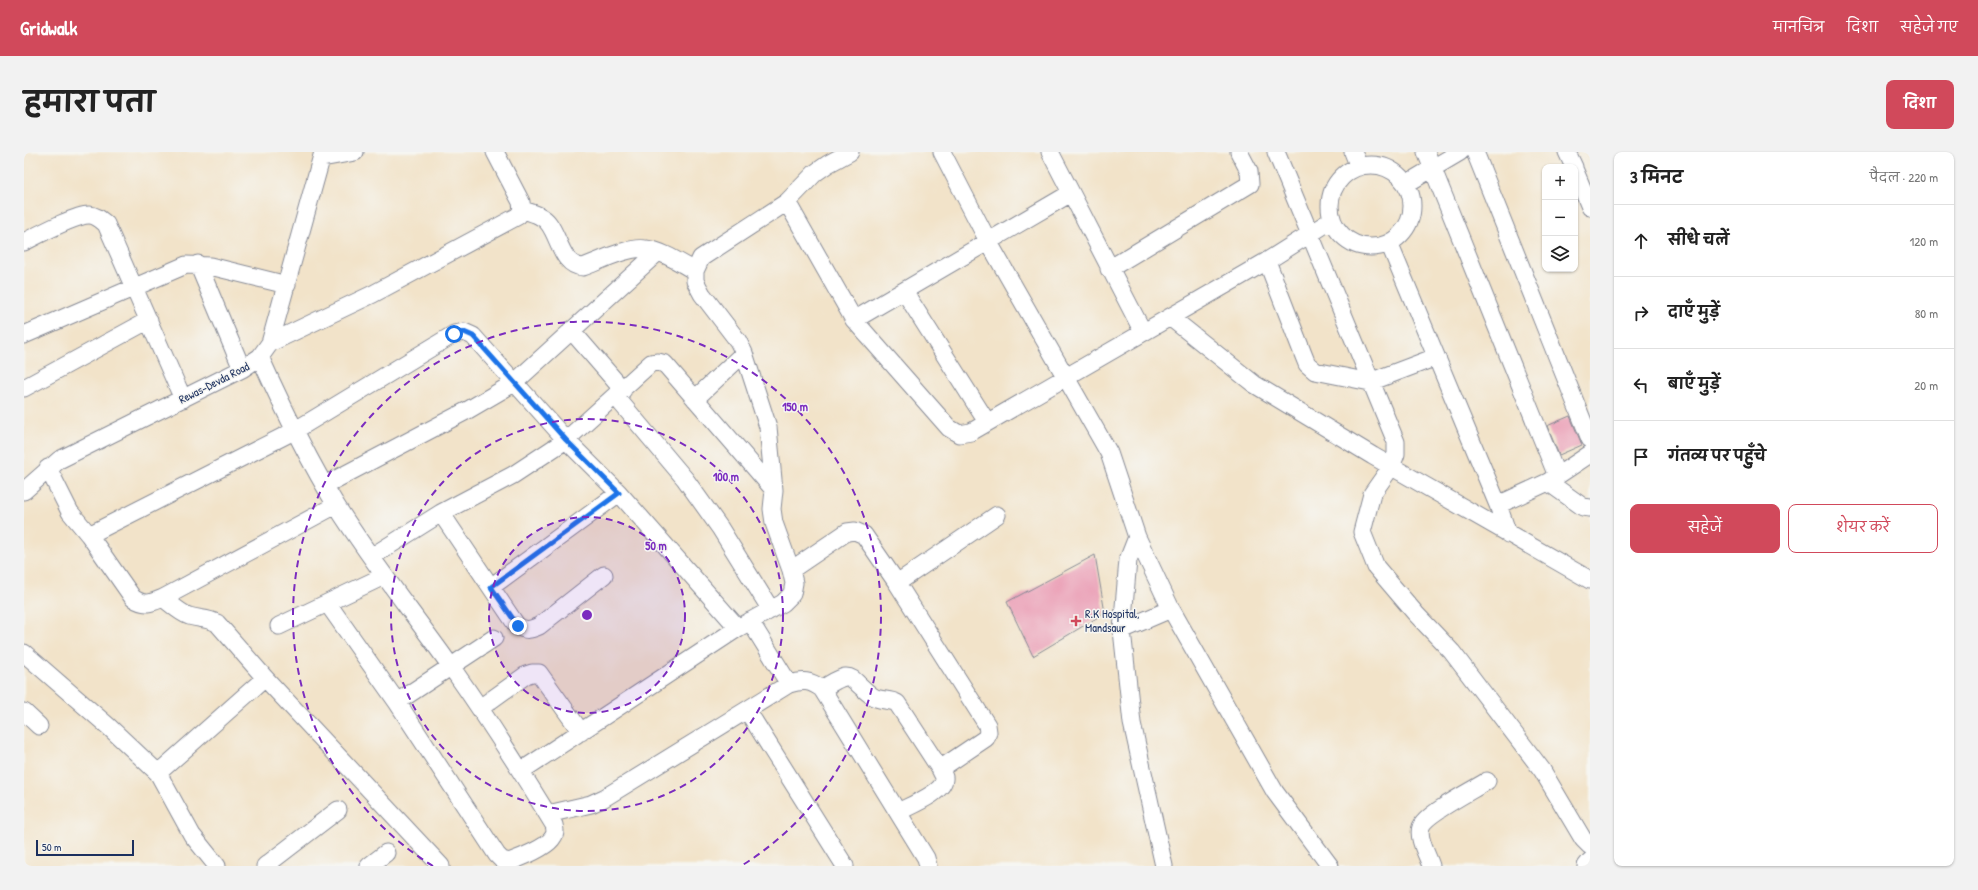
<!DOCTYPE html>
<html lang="hi">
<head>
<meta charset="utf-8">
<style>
	:root { --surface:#fff; --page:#f2f2f2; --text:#222; --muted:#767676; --line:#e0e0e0; --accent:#d1495b }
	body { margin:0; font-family:"Patrick Hand","Playpen Sans Deva",sans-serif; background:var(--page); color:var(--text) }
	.controls { position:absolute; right:12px; top:12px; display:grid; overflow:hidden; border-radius:8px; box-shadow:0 1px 3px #0004 }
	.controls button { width:36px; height:36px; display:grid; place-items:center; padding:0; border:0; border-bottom:1px solid var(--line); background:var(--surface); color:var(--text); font:20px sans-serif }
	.scale { position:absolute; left:12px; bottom:10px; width:98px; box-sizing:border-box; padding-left:4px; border:2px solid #1b2f5e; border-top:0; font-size:11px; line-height:14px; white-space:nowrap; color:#1b2f5e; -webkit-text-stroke:3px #f6f6f2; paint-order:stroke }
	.stop { position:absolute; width:12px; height:12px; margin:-9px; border:3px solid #1a73e8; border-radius:50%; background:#fff }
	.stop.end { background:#1a73e8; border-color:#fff; box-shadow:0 1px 4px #0008 }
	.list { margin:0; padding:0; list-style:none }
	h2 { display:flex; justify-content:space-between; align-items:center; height:52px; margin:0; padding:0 16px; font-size:17px }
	h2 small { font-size:13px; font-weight:400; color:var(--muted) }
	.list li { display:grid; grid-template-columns:26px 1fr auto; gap:12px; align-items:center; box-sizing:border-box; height:72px; padding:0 16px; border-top:1px solid var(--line) }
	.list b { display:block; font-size:15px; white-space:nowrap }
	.list em { font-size:13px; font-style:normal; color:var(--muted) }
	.actions { display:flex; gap:8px; padding:12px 16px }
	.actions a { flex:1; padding:9px 0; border:1px solid var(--accent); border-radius:8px; text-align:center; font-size:14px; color:var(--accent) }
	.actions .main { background:var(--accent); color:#fff }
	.icon { flex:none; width:22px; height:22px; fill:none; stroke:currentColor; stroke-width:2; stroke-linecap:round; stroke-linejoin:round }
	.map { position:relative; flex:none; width:1566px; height:714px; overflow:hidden; border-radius:8px }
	header { display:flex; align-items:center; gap:24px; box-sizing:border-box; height:56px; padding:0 20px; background:var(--accent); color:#fff }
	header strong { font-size:19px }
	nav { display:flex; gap:22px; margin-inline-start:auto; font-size:14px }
	.intro { display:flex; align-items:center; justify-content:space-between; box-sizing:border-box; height:96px; padding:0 24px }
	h1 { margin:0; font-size:28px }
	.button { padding:10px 18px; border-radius:8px; background:var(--accent); color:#fff; font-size:14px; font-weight:700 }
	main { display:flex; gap:24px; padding:0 24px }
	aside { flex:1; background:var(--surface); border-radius:8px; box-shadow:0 1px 3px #0004 }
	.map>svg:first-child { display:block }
</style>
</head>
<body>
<header>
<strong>Gridwalk</strong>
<nav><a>मानचित्र</a><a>दिशा</a><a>सहेजे गए</a></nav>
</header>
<div class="intro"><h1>हमारा पता</h1><a class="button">दिशा</a></div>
<main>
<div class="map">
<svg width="1566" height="714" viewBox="0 0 1566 714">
	<rect width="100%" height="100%" fill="#f6f6f2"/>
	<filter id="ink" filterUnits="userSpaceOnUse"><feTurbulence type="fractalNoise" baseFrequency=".025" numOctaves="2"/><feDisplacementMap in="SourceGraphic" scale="8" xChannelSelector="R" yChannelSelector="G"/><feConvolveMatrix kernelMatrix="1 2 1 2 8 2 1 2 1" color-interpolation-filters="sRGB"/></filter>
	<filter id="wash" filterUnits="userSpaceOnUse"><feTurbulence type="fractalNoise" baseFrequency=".012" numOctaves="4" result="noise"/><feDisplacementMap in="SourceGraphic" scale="16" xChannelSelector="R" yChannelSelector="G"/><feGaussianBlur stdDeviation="0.9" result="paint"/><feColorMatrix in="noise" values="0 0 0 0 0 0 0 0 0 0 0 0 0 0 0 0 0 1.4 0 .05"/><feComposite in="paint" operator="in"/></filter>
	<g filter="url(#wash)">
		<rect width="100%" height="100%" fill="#f2e3c9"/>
		<g id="blocks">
			<!-- building -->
			<path fill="#eba2b8" d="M1546,264L1558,293L1535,303L1523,274Z
				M1071,403L1081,461L1009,504L983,450Z"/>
		</g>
	</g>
	<g filter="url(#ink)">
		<use href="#blocks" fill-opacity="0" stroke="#868994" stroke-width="1"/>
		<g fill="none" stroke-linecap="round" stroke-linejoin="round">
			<!-- minor casing -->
			<g stroke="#868994" stroke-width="19">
				<path id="minor" d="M918,0L964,89L1085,301L1113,385L1147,457L1251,640L1306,714
					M1026,0L1119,180
					M1252,0L1372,290V302L1367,315L1348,342L1338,380L1352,415L1392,462L1428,500L1518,618L1559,687L1566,694
					M1329,0L1335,15
					M1402,0L1533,324
					M1451,0L1566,287
					M1543,0L1550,15
					M298,6L331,0
					M1306 54a41 41 0 1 1 82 0a41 41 0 1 1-82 0Z
					M1551,19L1566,55
					M1382,32L1436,0
					M763,50L830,168L925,276L935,282L947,280L1243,109L1308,68
					M498,58C508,61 519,63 525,72C536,87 538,114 559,115C576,109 605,94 622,97C639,99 656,111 671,119
					M0,90C14,83 51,63 65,63C72,63 77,68 82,72L159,247
					M1365,91L1474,353L1484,382
					M1243,109L1279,202L1283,212L1291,219L1346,230L1412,205
					M174,112L218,217
					M1085,117L1226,32L1225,19L1215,0
					M880,139L963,270
					M1146,165L1230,232L1349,304L1566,428
					M830,168L1047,41
					M547,178L599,238
					M0,183L162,113L186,114L263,133
					M246,191L349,142L494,64L498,58L497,50L471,0
					M236,205C259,256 283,306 312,353C347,409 389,461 428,516C464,567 497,619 530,673C531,677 532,681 529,685C524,695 496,706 485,710L478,708L473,703L373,550L304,452
					M0,236L125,168
					M592,245L661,327L696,376L747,458
					M671,247L720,201
					M24,316L46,360L65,383L109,446C121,454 127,451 139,446L312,353
					M1524,330L1559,355L1566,356
					M301,333L444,258L490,231L634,100
					M0,339L35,308L218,217L236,205L246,191L299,0
					M1474,353L1524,330L1566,302
					M417,361L493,474C502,479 506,478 515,474L580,423
					M65,383L270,279L430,182L440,180L449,184L542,288L595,341L714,476
					M1113,385L1104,408L1098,478L1108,571L1140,714
					M347,405L417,361L489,323L542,288L627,211L634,210L641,212L750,338
					M767,418L823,380L831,379L840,383L873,431L963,573L964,580L962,586L916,617
					M873,431L973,363
					M467,435L595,341
					M139,446C147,452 156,461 165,464C175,467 184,466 193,471L241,526L417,714
					M726,469L765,532
					M255,474L360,424
					M1098,478L1147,457
					M0,501L84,574L134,621L168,683L193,714
					M798,537C830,516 823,525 848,544C855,549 865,547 873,551L916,617C917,619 919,623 920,625C922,640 885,654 874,660
					M373,550L470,486
					M456,556L502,523L508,521H515L557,580
					M723,558L821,714
					M0,560L15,574
					M497,619L714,476L759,451L768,442L770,431L767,418L750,371L748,357L750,338L744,275L720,201L714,189L678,142L671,129V119L677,106L763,50L791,21L804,12L826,0
					M134,621L241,526
					M524,662L567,652L580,646L765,532C779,528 786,528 798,537L902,706L904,714
					M241,714L314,658
					M345,714L362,701
					M1407,714C1404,704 1393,686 1397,675C1401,662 1451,637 1463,629
					M1562,714L1566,709"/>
			</g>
			<!-- minor -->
			<use href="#minor" stroke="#fff" stroke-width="17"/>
		</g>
	</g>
	<g fill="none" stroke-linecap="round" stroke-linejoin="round" filter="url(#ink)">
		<!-- route -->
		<path stroke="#1a73e8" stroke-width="5" d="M430,182L440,180L449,184L542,288L595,341L467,435L494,474"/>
	</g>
	<!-- distance rings -->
	<circle cx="563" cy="463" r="98" fill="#7b2cbf" fill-opacity=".12"/>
	<g fill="none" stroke="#7b2cbf" stroke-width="2" stroke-dasharray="7 5">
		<circle cx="563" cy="463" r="98"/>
		<circle cx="563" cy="463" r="196"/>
		<path d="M409 714A294 294 0 1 1 717 714"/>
	</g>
	<!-- markers -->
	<path fill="#d1495b" stroke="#f6f6f2" stroke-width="1.5" d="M1050 463h4v4h4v4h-4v4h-4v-4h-4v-4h4z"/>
	<g text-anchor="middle" stroke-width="3" stroke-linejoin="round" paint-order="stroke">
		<!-- street labels -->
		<g font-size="12" fill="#1b2f5e" stroke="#f6f6f2">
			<text transform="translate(190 231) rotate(-27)" y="4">Rewas-Devda Road</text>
		</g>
		<!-- poi labels -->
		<g font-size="12" fill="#1b2f5e" stroke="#f6f6f2" text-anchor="start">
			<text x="1061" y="466">R.K Hospital,<tspan x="1061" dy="14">Mandsaur</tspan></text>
		</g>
	</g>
	<circle cx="563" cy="463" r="6" fill="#7b2cbf" stroke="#f6f6f2" stroke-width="2"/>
	<g font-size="12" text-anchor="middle" font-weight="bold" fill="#7b2cbf" stroke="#f6f6f2" stroke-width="3" stroke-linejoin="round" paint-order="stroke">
		<text x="771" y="259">150 m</text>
		<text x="702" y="329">100 m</text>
		<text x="632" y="398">50 m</text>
	</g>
</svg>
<div class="controls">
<button>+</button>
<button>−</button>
<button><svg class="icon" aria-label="layers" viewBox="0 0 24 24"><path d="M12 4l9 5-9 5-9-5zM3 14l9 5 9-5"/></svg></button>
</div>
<div class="scale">50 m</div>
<div class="stop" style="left:430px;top:182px"></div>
<div class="stop end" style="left:494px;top:474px"></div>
</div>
<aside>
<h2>3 मिनट<small>पैदल · 220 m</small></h2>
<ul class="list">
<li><svg class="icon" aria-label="ahead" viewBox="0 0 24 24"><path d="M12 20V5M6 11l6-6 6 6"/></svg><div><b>सीधे चलें</b></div><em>120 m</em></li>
<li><svg class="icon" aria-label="right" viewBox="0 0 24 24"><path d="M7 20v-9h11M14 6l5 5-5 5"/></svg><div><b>दाएँ मुड़ें</b></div><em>80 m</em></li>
<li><svg class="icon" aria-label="left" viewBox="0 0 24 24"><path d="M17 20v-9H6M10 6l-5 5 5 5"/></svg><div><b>बाएँ मुड़ें</b></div><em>20 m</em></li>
<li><svg class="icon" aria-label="arrive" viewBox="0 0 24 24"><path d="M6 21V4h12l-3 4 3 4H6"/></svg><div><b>गंतव्य पर पहुँचे</b></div></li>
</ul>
<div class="actions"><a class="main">सहेजें</a><a>शेयर करें</a></div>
</aside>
</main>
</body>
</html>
